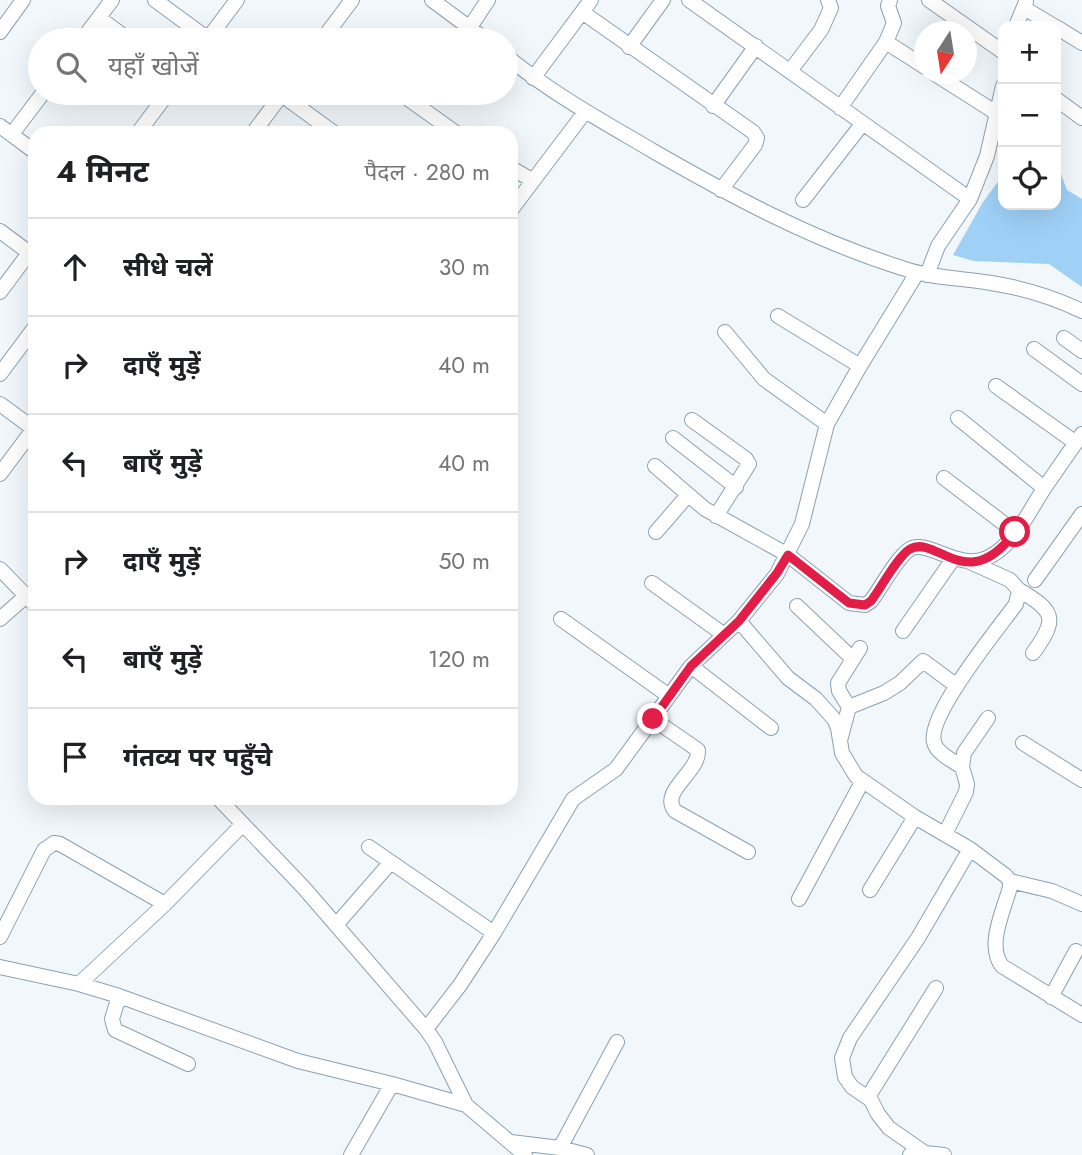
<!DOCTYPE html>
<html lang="hi">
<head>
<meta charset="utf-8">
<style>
	:root { --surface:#fff; --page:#f2f2f2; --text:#202124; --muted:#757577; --line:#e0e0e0 }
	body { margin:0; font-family:Jost,"Noto Sans Devanagari",sans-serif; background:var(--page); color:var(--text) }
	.controls { position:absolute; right:21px; top:21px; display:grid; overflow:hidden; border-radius:14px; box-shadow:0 7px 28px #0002 }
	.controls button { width:63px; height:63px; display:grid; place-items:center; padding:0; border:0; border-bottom:2px solid var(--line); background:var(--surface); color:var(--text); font:35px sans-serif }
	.compass { position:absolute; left:914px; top:21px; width:63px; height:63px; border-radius:50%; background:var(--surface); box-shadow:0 7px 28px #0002; rotate:192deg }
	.stop { position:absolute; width:21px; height:21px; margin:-16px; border:5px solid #e11d48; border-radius:50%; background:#fff }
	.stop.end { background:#e11d48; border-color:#fff; box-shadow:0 2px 7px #0008 }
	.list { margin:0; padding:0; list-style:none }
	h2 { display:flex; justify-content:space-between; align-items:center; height:91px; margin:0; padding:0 28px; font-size:30px }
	h2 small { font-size:23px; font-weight:400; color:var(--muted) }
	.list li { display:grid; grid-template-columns:46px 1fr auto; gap:21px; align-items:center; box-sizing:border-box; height:98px; padding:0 28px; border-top:2px solid var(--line) }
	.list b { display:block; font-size:26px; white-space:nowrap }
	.list em { font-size:23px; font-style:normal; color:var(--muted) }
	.icon { flex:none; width:38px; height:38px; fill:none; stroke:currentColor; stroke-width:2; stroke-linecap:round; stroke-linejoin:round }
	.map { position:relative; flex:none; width:1082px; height:1155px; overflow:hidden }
	.search { position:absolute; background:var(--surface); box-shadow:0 7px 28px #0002; left:28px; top:28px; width:490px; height:77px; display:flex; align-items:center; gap:18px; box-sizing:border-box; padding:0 24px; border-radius:38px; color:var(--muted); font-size:26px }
	.panel { position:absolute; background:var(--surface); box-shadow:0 7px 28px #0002; left:28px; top:126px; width:490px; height:679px; border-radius:21px }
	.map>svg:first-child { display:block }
</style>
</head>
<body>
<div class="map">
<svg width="1082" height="1155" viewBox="0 0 1082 1155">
	<rect width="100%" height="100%" fill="#f2f7fb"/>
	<!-- water -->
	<path fill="#9fd1f7" d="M1056,161L1067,190L1082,199V287L1049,264L974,261L953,255L983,202L1003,175V205H1056Z"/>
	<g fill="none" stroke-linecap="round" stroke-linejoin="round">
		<!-- minor casing -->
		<g stroke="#8aa1b3" stroke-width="16">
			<path id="minor" d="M155,0L208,39
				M432,0L486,40
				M689,0L970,199
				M929,0L1003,52
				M1024,8L1054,26
				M582,12L753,132L757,138L755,145L721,190
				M99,18L129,40
				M1016,26L1026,2
				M470,27L488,0
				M1056,27L1082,43
				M0,32L23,0
				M82,40L112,0
				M207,40L237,0
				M322,40L352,0
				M886,42L894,23L888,6L890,0
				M629,47L663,0
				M506,56C551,93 602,121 653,151C733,197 813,240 902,268C931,278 961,278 991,283C1023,288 1053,297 1082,311
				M790,71L821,30L831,8L828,0
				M935,74L998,114
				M533,78L591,0
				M400,93L456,133
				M282,95L334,133
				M1056,99L1082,118
				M713,106L756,46
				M840,108L886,42L925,67
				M0,126L35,152
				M138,133L168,93
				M253,133L283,93
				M12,134L43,93
				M511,168L532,180
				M803,200L863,123
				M511,210L585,112
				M0,231L35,257
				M927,275L938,246L970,199L987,156L1003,86
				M0,292L29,253
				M778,316L860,366
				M725,332L764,379L827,424
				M1064,338L1082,351
				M1034,349L1082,384
				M0,374L35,327
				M996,386L1076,443
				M0,404L34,429
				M958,418L1044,488
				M692,420L746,459L749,464L716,516
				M673,438L736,487
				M655,466L705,509L788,555L849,603L865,605L871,601C881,588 897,557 910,549C927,539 959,571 987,558C1014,546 1029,511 1045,487C1057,470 1069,452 1082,434
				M0,474L35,427
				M944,478L1015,532
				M656,532L688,495
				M0,569L35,605
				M1035,580L1082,514
				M652,583L723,634
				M1019,590C1055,611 1058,619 1033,653
				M797,606L853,659
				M0,619L26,596
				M561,619L669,696
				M739,621L788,678L816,699L834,719L838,728L842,753L856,776L915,817L970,849L1006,876L1010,881V887C1004,910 986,945 1002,966L1082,1015
				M903,631L953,559
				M691,666L771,728
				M849,707L884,693L900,683L923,661L957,686
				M653,719L698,750C700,772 659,791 675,811L748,852
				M841,737L849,707L839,691L838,683L860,648
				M1023,743L1082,780
				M962,767C953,761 936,753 934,742C927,715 998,629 1016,604L1019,590L1010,580L970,562
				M218,798L304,888L426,1029L435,1042L466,1105L525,1155
				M945,834L966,792L967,784L962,767L964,753L988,718
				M369,847L494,933
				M1010,881L1052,891L1082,904
				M870,890L915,817
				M799,899L862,782
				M336,925L391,862
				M0,937L44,850L54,843L60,844L165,904
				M0,967L79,984L119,996L298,1061L392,1084L466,1105
				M79,984L165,904L243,824
				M119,996L112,1019L115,1030L188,1064
				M1051,997L1076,951
				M426,1029L460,985L494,933L573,799L616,769L691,666L739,621L777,574L802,524L827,424L860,366L917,273
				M868,1097L936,988
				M511,1142L560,1148L587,1155
				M560,1148L617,1042
				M925,1153L889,1128L878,1114L871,1100L852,1087L845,1077L842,1058L850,1038L918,938L970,849
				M351,1155L392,1084
				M910,1155L925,1153L944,1155"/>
		</g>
		<!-- minor -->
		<use href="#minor" stroke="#fff" stroke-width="14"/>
	</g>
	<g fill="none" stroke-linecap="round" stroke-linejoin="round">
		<!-- route -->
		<path stroke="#e11d48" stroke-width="9" d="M653,719L691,666L739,621L777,573L788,555L849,603L865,605L871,601C881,588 897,557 910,549C937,534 967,597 1015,532"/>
	</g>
</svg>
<div class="controls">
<button>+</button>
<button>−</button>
<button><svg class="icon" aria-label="locate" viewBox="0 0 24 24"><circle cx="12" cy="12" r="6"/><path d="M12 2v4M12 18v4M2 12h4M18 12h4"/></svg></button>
</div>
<svg class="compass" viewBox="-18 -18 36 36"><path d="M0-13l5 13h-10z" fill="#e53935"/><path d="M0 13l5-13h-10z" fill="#757577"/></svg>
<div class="stop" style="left:1015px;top:532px"></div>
<div class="stop end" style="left:653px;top:719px"></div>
<div class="search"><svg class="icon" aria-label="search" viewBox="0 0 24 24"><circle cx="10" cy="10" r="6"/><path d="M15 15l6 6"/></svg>यहाँ खोजें</div>
<section class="panel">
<h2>4 मिनट<small>पैदल · 280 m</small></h2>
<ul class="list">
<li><svg class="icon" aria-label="ahead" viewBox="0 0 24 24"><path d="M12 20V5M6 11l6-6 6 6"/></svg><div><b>सीधे चलें</b></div><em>30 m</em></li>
<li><svg class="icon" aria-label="right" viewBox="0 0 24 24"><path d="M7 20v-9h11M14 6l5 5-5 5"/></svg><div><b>दाएँ मुड़ें</b></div><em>40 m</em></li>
<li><svg class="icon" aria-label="left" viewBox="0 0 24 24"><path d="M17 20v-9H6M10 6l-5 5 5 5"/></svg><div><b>बाएँ मुड़ें</b></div><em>40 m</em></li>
<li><svg class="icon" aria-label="right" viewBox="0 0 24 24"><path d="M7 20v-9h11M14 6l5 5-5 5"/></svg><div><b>दाएँ मुड़ें</b></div><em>50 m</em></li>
<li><svg class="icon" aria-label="left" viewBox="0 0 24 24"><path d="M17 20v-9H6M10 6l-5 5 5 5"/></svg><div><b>बाएँ मुड़ें</b></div><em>120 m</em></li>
<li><svg class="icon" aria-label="arrive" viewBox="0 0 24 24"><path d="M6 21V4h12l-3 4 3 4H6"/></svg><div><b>गंतव्य पर पहुँचे</b></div></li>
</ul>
</section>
</div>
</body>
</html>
